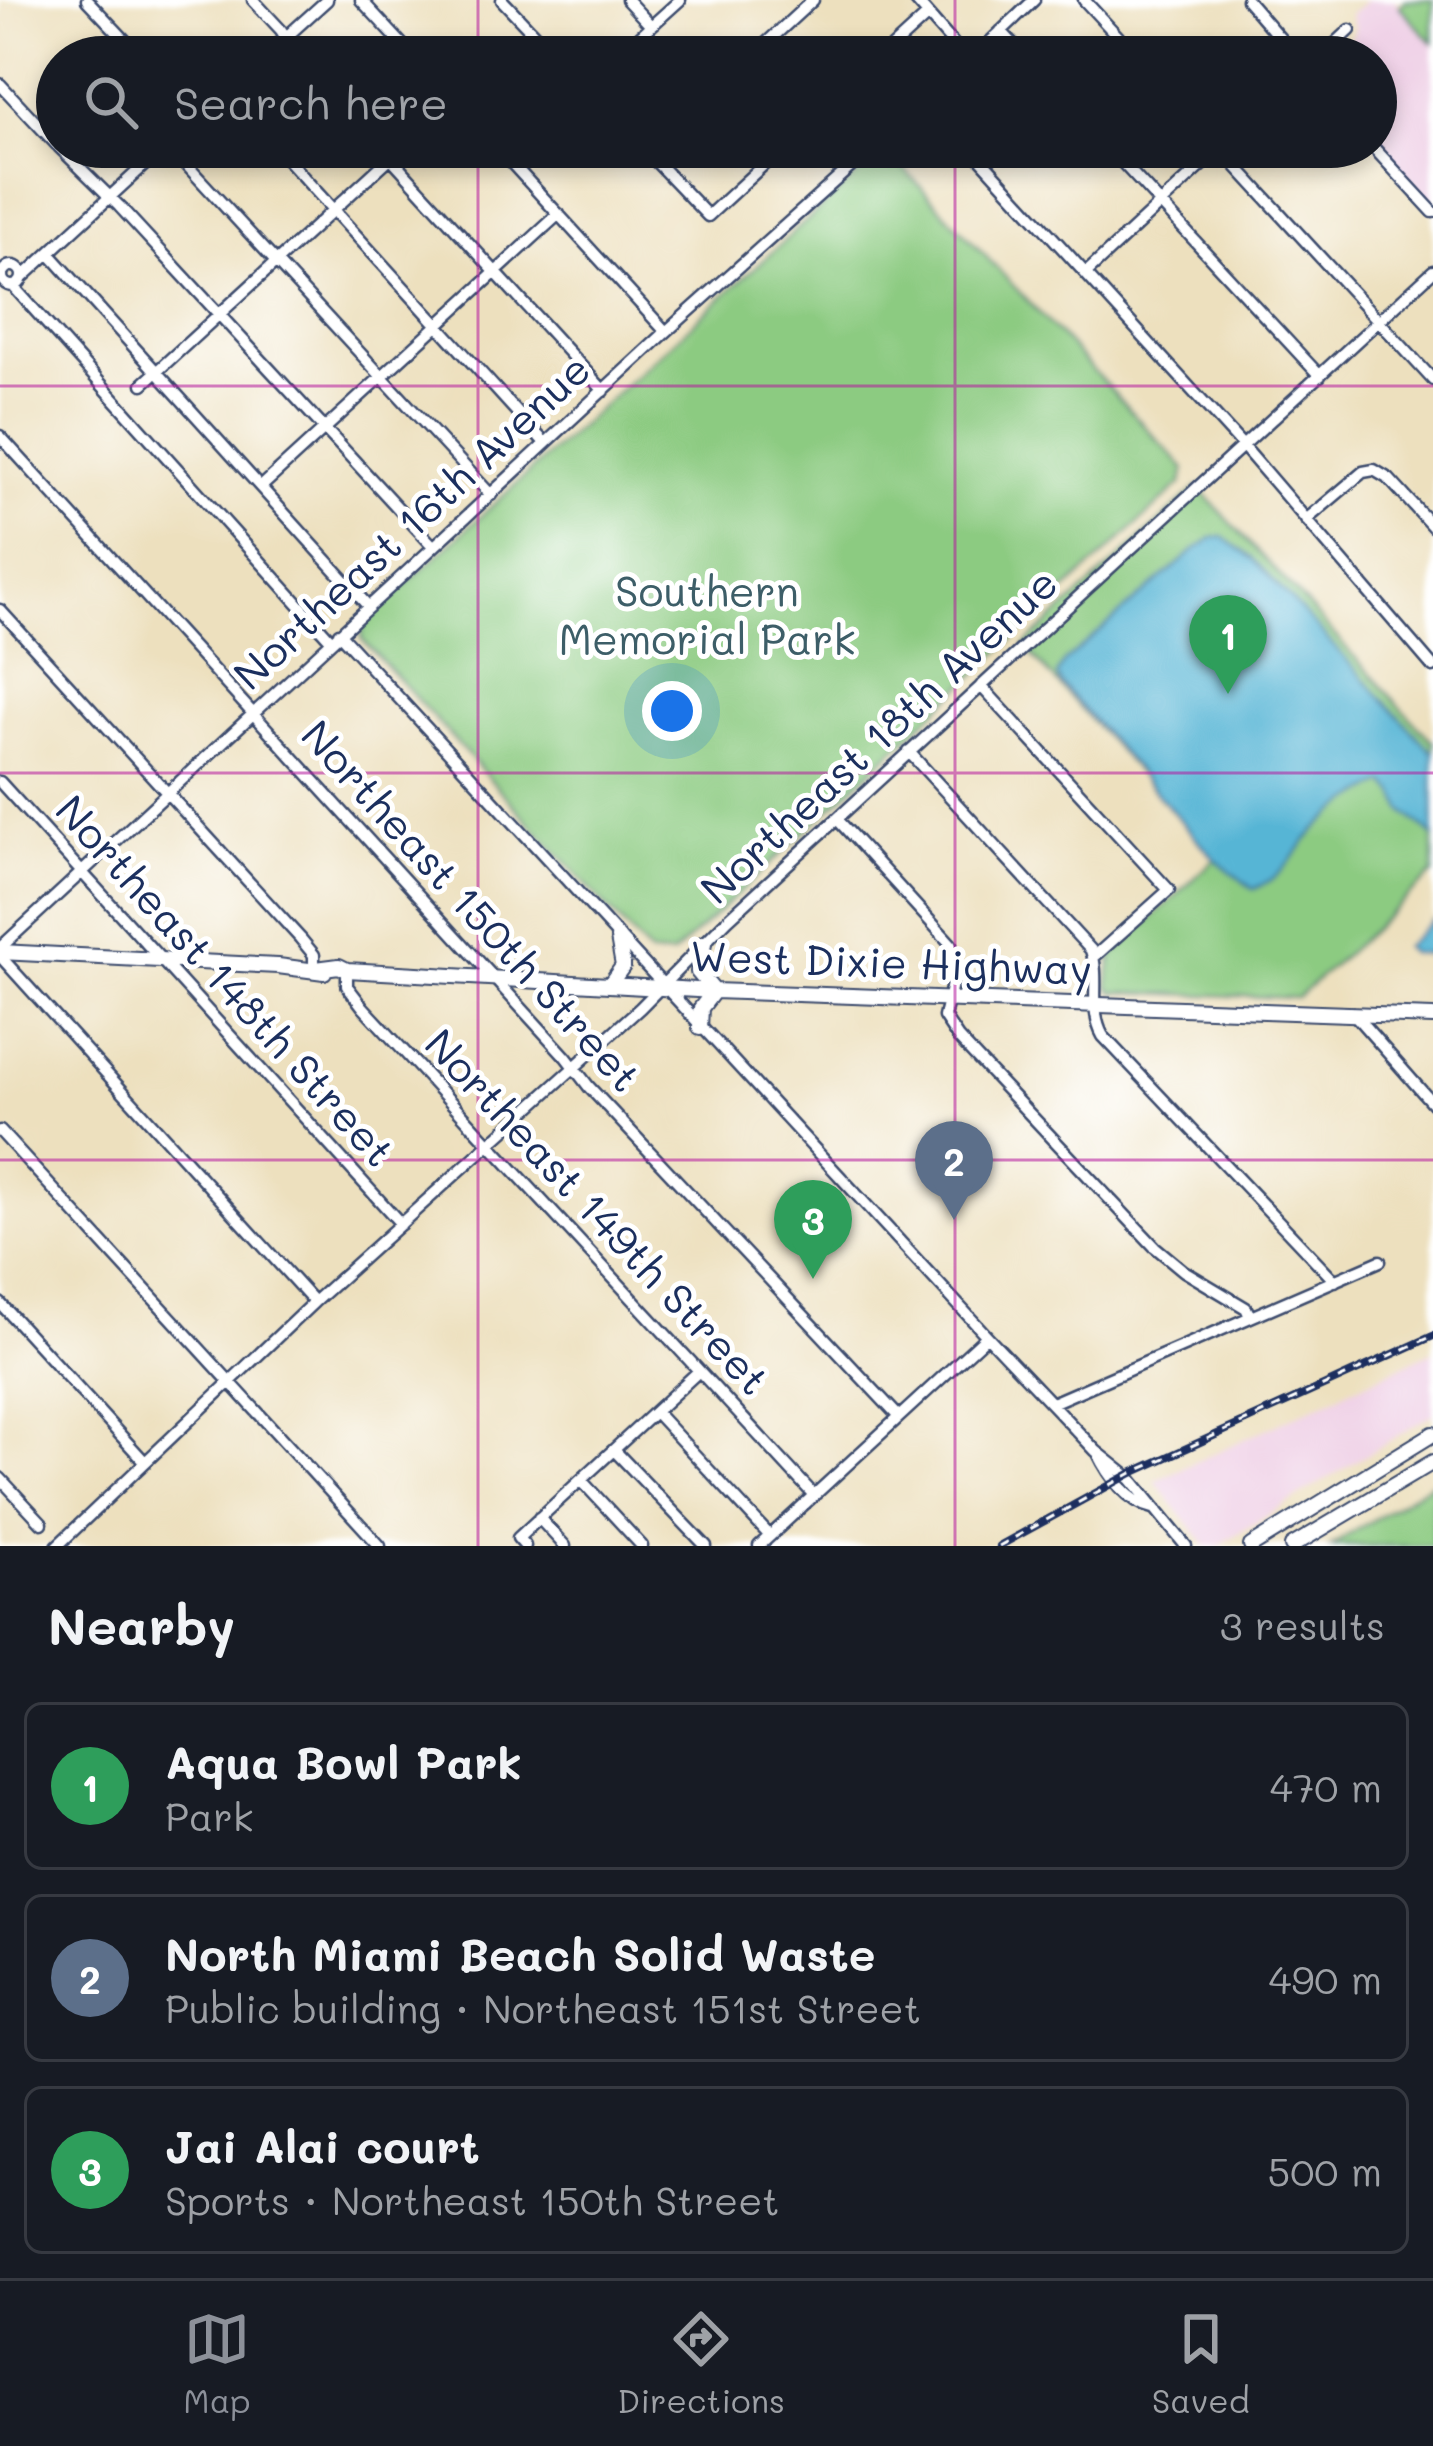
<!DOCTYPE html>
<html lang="en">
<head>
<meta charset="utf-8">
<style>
	:root { --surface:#171b24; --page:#20242c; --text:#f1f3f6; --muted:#9ea1a6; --line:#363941; --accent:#8c9099 }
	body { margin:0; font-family:Mali,sans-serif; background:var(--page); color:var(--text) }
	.you { position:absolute; left:672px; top:711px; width:42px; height:42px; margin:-30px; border:9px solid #fff; border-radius:50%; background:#1a73e8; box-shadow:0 0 0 18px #1a73e833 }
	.badge { display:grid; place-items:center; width:78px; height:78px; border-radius:50%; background:var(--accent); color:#fff; font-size:39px; font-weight:700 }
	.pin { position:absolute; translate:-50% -99px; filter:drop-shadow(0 3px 6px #0008) }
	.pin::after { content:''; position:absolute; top:63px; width:42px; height:36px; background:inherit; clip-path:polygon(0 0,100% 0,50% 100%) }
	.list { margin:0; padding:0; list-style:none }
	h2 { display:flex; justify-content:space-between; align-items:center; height:156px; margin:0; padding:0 48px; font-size:51px }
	h2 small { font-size:39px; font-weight:400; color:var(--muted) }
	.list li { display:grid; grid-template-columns:78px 1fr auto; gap:36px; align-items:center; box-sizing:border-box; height:168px; margin:0 24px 24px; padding:0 24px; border:3px solid var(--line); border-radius:18px }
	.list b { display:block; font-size:45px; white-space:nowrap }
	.list p { margin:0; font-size:39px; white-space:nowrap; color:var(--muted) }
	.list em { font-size:39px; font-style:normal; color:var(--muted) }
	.icon { flex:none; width:66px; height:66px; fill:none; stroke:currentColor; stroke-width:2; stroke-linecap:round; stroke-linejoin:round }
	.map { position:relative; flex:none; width:1433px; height:1546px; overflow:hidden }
	.search { position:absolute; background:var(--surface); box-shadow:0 6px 18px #0003; left:36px; right:36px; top:36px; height:132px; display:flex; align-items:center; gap:30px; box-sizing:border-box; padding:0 42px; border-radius:66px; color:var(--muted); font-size:45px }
	.sheet { height:732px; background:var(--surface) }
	nav { display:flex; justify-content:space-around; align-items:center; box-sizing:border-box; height:168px; border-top:3px solid var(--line); background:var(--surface); font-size:33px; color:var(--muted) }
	nav a { display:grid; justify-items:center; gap:6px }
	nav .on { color:var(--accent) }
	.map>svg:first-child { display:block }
</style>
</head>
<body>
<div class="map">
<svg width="1433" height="1546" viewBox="0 0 1433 1546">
	<rect width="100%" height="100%" fill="#fff"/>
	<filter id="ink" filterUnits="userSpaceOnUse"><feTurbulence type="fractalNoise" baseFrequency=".00833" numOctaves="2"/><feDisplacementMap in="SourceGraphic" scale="24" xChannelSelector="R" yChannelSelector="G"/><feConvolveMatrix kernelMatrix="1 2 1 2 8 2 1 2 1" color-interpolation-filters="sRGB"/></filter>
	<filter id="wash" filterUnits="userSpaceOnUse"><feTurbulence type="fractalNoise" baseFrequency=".004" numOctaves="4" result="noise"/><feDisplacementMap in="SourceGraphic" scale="48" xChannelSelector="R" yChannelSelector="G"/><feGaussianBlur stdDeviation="2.7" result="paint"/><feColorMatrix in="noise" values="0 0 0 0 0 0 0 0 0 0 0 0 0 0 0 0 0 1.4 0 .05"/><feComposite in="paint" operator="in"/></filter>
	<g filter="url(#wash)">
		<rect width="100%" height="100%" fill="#ede0be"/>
		<!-- built -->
		<path fill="#efd0e6" d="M1367,0H1394L1433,43V204L1376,144V57H1328L1352,37L1355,29L1350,15Z
			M1433,1351V1414L1218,1546H1206L1155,1481Z"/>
		<!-- green -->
		<path fill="#8ccb81" stroke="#547d70" stroke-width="3" d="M1406,0H1433V43L1399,6Z
			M880,154L892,156L1185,469L1182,483L672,955H650L361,638L364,622Z
			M1198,487L1433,742V874L1297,998L1113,992L1108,986L1112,956L1215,859L1024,646Z
			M1433,1482V1546H1331Z"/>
		<!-- water -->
		<path fill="#57b5d5" stroke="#39729a" stroke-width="3" d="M1223,537L1253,559L1433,753V836L1403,810L1396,793L1386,783C1360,795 1335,810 1315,831C1291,856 1288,874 1253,889L1216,860L1061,684L1057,675L1064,662L1196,549L1212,538Z
			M1433,920V954L1410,953L1404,947Z"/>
	</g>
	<g filter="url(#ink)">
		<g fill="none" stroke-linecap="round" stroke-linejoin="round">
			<!-- minor casing -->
			<g stroke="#3a4a6c" stroke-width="15">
				<path id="minor" d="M87,0L141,57
					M253,0L281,30L298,57
					M361,0L414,57
					M502,0L556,57
					M627,0L651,26
					M915,0L965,57
					M1084,0L1137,57
					M1247,0L1296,57
					M1001,31L1025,57
					M264,57L327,0
					M617,57L680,0
					M751,57L813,0
					M882,57L928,15
					M974,57L1034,0
					M1321,57L1350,30
					M0,84L57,145
					M59,147L119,206L433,546
					M170,147L491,495
					M276,147L545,443
					M381,147L604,391
					M497,147L666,332
					M642,147L708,216L783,147
					M970,147L1243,446L1433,667
					M1108,147L1320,376
					M1219,147L1433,380
					M1373,147L1433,212
					M49,253L368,606
					M2 276a10 10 0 1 1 20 0a10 10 0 1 1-20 0Z
					M1086,273L1221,148
					M22,278L164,147
					M13,286L331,640
					M143,384L402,147
					M0,436L566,1057L589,1087L898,1416
					M261,487L559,214
					M1306,520L1363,472L1374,470L1389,479L1433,527
					M0,610L300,938L314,955V969
					M339,633L987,1336L1096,1451L1131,1479L1186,1546
					M981,686L1169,890L1094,957
					M909,752L1091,950C1101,978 1088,1010 1103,1036L1335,1281
					M0,782L401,1224
					M837,819L951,944L952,984L944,1017L958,1038L1155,1247L1184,1271L1246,1308L1249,1314
					M0,948L666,332L873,147
					M0,956L314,1302
					M347,970V986L363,1007L813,1494
					M1353,1013L1433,1104
					M0,1131L380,1546
					M0,1303L145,1462
					M1052,1403L1380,1261
					M656,1413L770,1536
					M614,1450L706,1546
					M1098,1453C1109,1476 1128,1502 1153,1508
					M0,1478L42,1523
					M581,1480L642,1546
					M539,1518L565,1546
					M57,1546L314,1302L640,1008L728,919L1433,271
					M525,1546L518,1538L699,1371
					M759,1546L987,1336"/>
			</g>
			<!-- major casing -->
			<g stroke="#3a4a6c" stroke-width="18">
				<path id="major" d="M704,943L698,972L714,991
					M0,952L278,966L324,972
					M316,969L339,966L347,970L714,991L1433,1017
					M610,984L623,966L618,938
					M700,1028L701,1008L714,991
					M1251,1546L1433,1434
					M1292,1546L1433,1462"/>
			</g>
			<!-- minor -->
			<use href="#minor" stroke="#fff" stroke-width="10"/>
			<!-- major -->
			<use href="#major" stroke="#fff" stroke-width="14"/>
			<!-- rail casing -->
			<g stroke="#1b2f5e" stroke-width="8">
				<path id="rail" d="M999,1546L1132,1473L1433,1336"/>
			</g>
			<!-- rail -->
			<use href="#rail" stroke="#fff" stroke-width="3" stroke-dasharray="9" stroke-linecap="butt"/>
		</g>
	</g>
	<!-- grid -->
	<path fill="none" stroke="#b5179e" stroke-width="3" stroke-opacity="0.55" d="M478,0V57M955,0V57M478,147V1546M955,147V1546M0,386H1433M0,773H1433M0,1160H1433"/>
	<g text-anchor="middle" stroke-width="10" stroke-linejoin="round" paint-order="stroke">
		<!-- street labels -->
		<g font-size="42" fill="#1b2f5e" stroke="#fff">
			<text transform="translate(412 522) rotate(-43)" y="15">Northeast 16th Avenue</text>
			<text transform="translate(879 736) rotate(-43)" y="15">Northeast 18th Avenue</text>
			<text transform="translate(471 906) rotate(48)" y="15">Northeast 150th Street</text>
			<text transform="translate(891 963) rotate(2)" y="15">West Dixie Highway</text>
			<text transform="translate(225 981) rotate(48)" y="15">Northeast 148th Street</text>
			<text transform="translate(597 1212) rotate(47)" y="15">Northeast 149th Street</text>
		</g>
		<!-- park labels -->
		<g font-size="42" fill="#3d5e68" stroke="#fff">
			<text x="707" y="607">Southern<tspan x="707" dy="48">Memorial Park</tspan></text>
		</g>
	</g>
</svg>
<div class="you"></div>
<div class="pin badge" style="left:1228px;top:694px;background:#2e9e5b">1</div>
<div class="pin badge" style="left:954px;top:1220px;background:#5c6f8a">2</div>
<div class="pin badge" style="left:813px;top:1279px;background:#2e9e5b">3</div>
<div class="search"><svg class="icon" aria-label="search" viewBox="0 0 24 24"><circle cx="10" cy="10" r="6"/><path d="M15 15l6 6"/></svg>Search here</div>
</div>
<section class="sheet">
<h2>Nearby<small>3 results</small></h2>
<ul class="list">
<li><span class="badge" style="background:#2e9e5b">1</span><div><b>Aqua Bowl Park</b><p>Park</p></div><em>470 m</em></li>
<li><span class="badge" style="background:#5c6f8a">2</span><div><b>North Miami Beach Solid Waste</b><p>Public building · Northeast 151st Street</p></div><em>490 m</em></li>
<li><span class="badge" style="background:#2e9e5b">3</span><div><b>Jai Alai court</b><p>Sports · Northeast 150th Street</p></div><em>500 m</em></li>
</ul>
</section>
<nav>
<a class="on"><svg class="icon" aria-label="map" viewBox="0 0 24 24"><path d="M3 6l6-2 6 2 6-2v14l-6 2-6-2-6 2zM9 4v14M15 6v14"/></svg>Map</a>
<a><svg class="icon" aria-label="directions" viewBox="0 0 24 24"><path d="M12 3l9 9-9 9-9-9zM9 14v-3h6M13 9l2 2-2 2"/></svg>Directions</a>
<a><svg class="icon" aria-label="saved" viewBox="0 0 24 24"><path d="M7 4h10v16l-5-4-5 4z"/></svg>Saved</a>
</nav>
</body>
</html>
